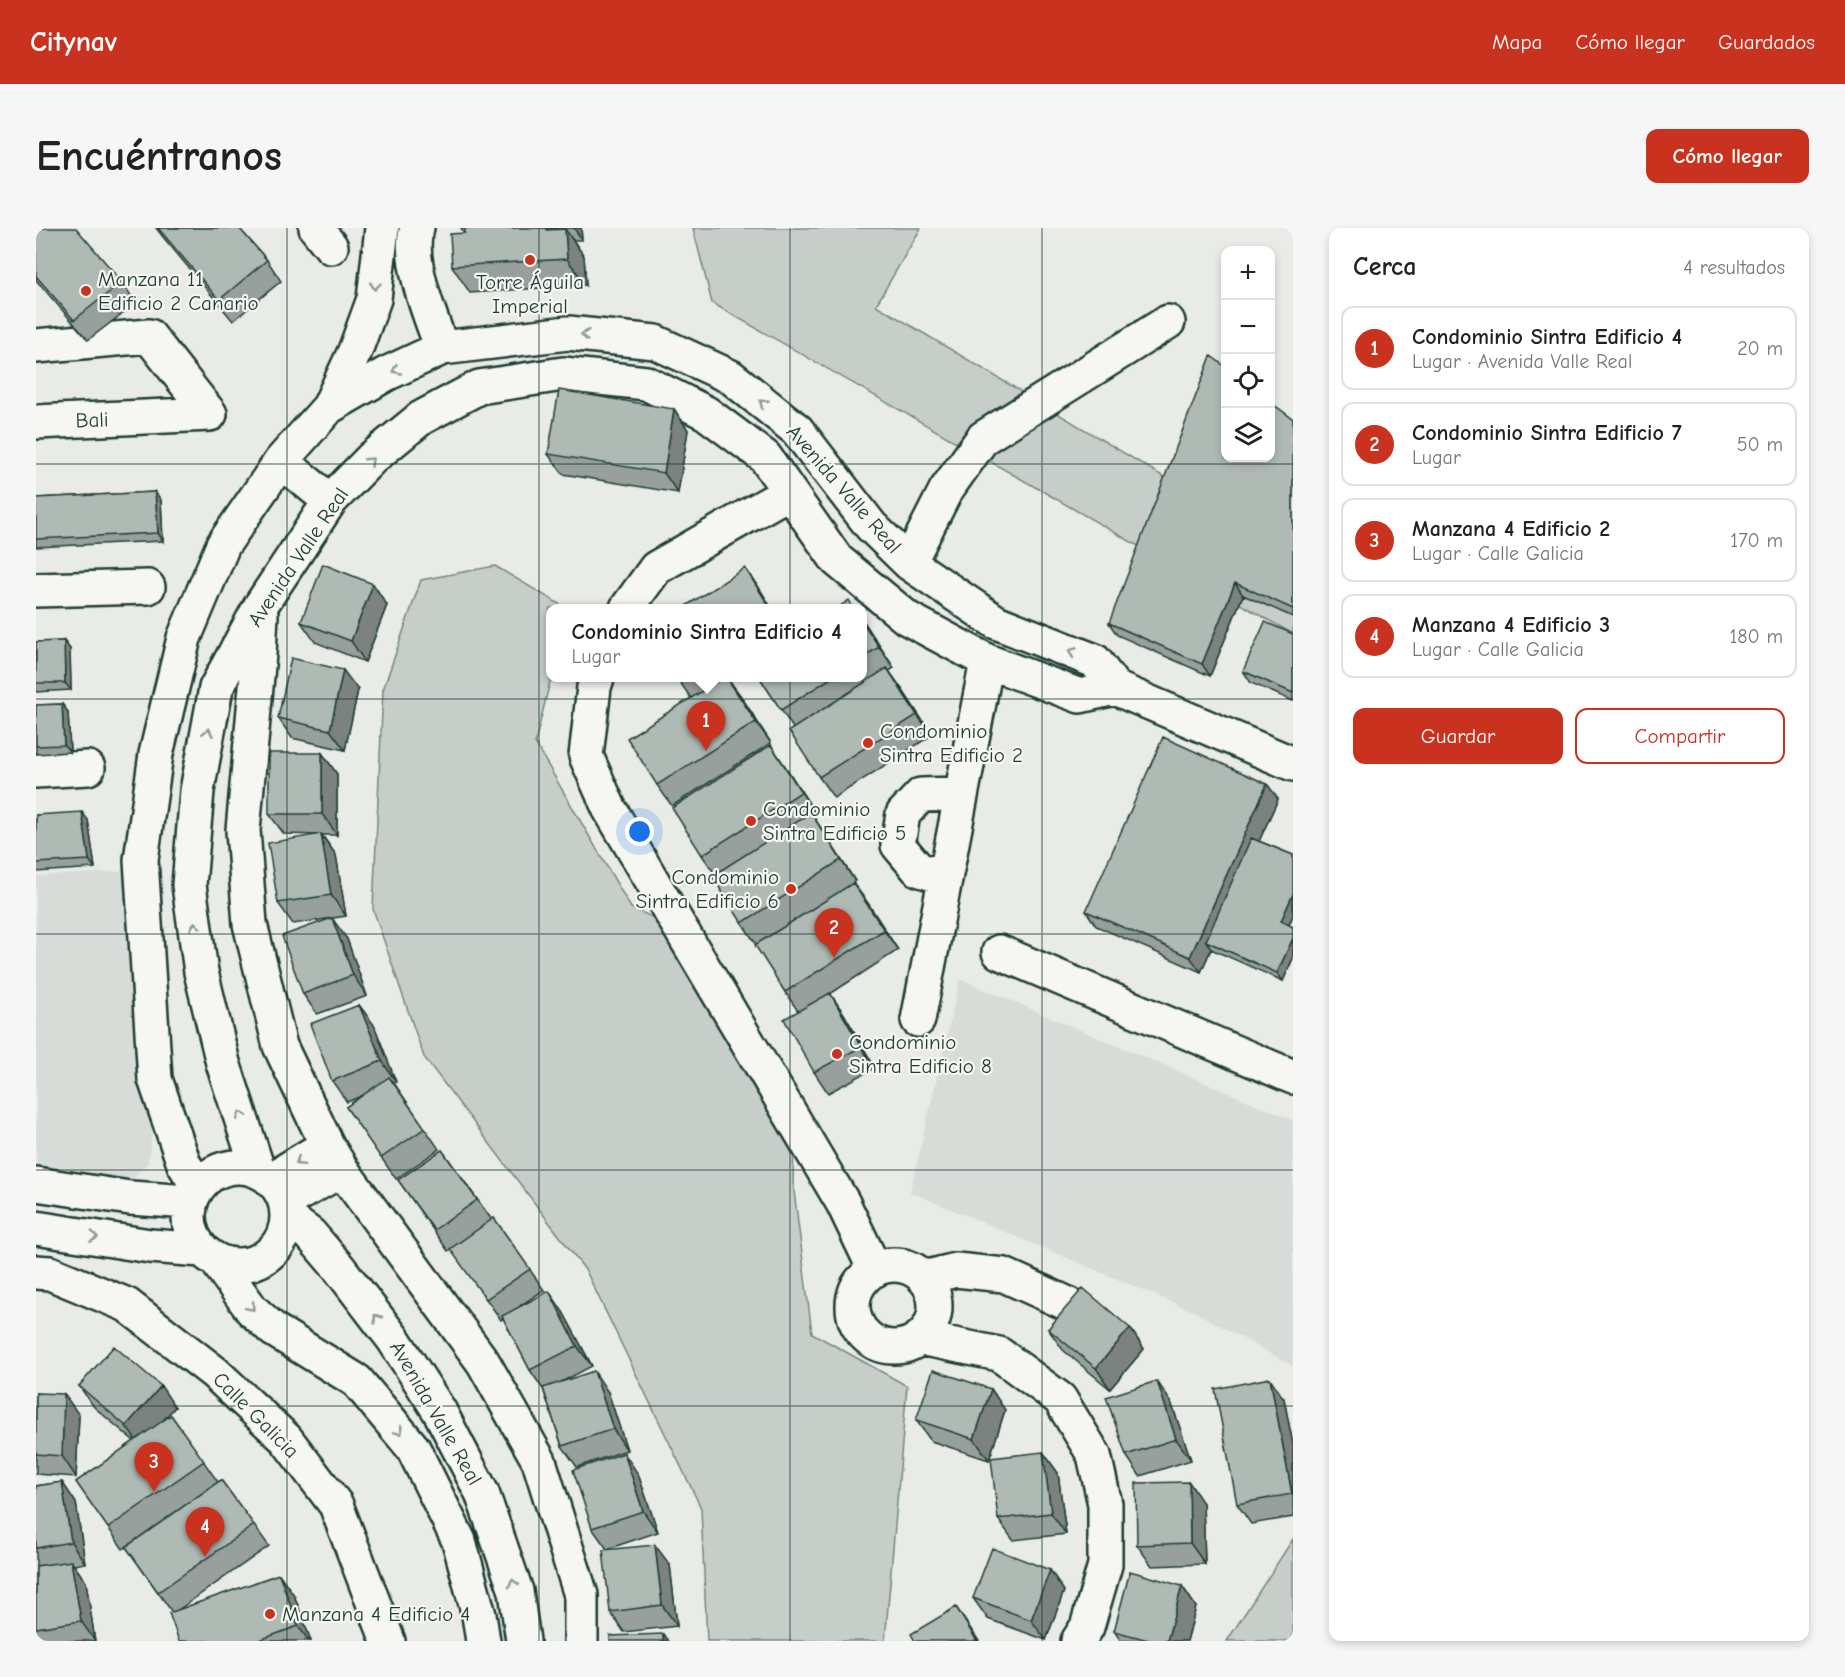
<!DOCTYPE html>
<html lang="es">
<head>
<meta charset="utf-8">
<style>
	:root { --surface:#fff; --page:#f6f6f6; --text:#222; --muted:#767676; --line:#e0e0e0; --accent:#c8321e }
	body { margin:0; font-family:"Comic Neue",sans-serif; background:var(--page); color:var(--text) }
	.controls { position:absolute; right:18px; top:18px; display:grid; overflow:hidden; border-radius:12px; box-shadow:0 3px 9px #0003 }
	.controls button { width:54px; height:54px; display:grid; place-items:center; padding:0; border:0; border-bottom:2px solid var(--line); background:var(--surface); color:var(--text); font:30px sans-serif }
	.you { position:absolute; left:604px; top:604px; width:21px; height:21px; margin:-15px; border:4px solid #fff; border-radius:50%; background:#1a73e8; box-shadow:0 0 0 9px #1a73e833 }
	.badge { display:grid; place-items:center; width:39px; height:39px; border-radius:50%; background:var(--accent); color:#fff; font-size:20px; font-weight:700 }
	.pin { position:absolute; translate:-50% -50px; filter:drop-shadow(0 2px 3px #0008) }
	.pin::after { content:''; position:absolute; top:32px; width:21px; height:18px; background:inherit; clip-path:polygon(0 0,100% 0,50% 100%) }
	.popup { position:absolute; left:510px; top:376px; width:321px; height:78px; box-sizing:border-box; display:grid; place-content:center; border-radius:12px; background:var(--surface); filter:drop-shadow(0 2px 4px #0005); font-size:20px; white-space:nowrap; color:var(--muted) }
	.popup b { font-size:22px; color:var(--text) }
	.popup::after { content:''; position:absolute; left:50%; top:100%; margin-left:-12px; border:12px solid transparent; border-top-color:var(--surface) }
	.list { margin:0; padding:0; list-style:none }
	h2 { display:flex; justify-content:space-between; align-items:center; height:78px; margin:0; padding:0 24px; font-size:26px }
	h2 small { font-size:20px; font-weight:400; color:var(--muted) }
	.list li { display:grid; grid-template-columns:39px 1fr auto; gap:18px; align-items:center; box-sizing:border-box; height:84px; margin:0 12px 12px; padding:0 12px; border:2px solid var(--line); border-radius:12px }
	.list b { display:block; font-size:22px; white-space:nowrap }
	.list p { margin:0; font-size:20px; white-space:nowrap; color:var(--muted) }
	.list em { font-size:20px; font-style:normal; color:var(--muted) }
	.actions { display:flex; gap:12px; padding:18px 24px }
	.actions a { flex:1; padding:14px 0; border:2px solid var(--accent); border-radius:12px; text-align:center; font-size:21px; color:var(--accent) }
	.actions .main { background:var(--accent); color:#fff }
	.icon { flex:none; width:33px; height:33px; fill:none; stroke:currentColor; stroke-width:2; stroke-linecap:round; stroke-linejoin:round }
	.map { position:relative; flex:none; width:1257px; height:1413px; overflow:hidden; border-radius:12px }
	header { display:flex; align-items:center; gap:36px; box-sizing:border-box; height:84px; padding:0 30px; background:var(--accent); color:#fff }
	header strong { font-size:28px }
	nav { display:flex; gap:33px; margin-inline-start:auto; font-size:21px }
	.intro { display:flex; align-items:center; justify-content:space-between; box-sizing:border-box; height:144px; padding:0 36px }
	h1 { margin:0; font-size:42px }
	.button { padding:15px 27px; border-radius:12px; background:var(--accent); color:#fff; font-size:21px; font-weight:700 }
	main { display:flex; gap:36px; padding:0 36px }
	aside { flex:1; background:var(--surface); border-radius:12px; box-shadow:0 3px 9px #0003 }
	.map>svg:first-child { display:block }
</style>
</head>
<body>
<header>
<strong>Citynav</strong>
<nav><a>Mapa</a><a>Cómo llegar</a><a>Guardados</a></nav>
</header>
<div class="intro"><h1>Encuéntranos</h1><a class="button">Cómo llegar</a></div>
<main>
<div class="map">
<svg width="1257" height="1413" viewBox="0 0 1257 1413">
	<rect width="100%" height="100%" fill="#e9ebe7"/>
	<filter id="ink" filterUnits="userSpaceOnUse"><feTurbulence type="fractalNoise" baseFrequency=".0167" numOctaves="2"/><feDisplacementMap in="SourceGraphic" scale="12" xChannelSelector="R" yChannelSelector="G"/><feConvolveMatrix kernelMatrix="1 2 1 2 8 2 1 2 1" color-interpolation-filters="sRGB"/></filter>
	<g filter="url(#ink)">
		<!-- built -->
		<path fill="#d8dcd8" d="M94,643L109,842L116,906L112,935L94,953L0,941V648Z
			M924,751L1257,892V1138L1157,1083L874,964Z"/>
		<!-- green -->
		<path fill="#c7cec9" stroke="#73867e" stroke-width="1.5" d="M657,0H885L840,77L1257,326V406L676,75Z
			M459,338L530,380H514L515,450L499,515L595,680L635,697L758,916L757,955L776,1105L871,1158L849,1413H671L665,1280L550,1043L388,829L337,681L347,462L385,352Z
			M1257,1311V1413H1191Z"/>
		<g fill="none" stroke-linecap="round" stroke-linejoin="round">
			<!-- minor casing -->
			<g stroke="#1f3d34" stroke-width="38">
				<path id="minor" d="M280,0L295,19
					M381,0C370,29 395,91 406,120
					M0,118L113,108L174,186L0,194
					M293,179L319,123L338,71L346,0
					M245,233L294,273
					M873,335L910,262L947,210L1132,94
					M0,362L112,359
					M591,380L620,340L753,264
					M225,386L223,426L207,602L214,696L244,818L291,917L306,942L447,1134L503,1233L545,1367V1413
					M561,450L558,459L550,528L573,580L807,975L839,1042
					M1079,460L1257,536
					M0,543L52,540
					M909,650L882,641L862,617L867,586L885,567L924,566
					M963,724L1257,849
					M882,792L951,433
					M153 988a49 49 0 1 1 98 0a49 49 0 1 1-98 0Z
					M222,942L187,835L165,744L153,657L161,563L180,460L225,377L294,273L336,230L385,190L443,159L527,146L610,155L670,185L729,229L801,332L871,390L951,433L1044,468L1079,460
					M236,951L291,917
					M0,956L94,970L154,974
					M162,959L148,936L119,851L105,632L120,526L148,410L187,317L245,233L293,179L350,146L406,120L532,105L619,114L695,149L761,202L835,298L873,335L960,394L1059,433L1079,460
					M250,973L306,942
					M252,990L274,1006L303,1040L358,1112L404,1184L446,1265L480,1363L487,1413
					M0,1000L114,1018L166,1022
					M180,1032L216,1082L238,1102L321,1153L377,1220L423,1313L443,1387L447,1413
					M817 1078a41 41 0 1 1 82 0a41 41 0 1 1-82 0Z
					M0,1044L14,1045L91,1077L179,1145L250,1211L300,1277L352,1413
					M888,1050L920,1042L968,1047L1030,1075
					M884,1110L963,1126L1024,1171L1058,1227L1069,1276V1337L1051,1399L1042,1413"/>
			</g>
			<!-- minor -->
			<use href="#minor" stroke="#f6f6f2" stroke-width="33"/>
		</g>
		<!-- wall -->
		<path fill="#97a09c" stroke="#1f3d34" stroke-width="1.5" d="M0,0L86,54L100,75L52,112L0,52Z
			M120,0H203L231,32L245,53L197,93L127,9Z
			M425,0H545L546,12H537L548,28L550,57L434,65L416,38L428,5Z
			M638,181L652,202L642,265L527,246L512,226Z
			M1257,191V389L1207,367L1174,448L1081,407L1073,395Z
			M119,264L125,272L127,313L0,319V270Z
			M337,356L351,377L329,434L279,414L265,394Z
			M826,391L858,440L853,443L896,507L798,570L783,549L757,500L724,450H826Z
			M1257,406V473L1215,455L1207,443Z
			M28,413L34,421L35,462L0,464V414Z
			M641,450H692L735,515L636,578L621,557L655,470Z
			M322,462L309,522L256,510L242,490Z
			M26,476L32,484L34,524L0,526V477Z
			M286,525L301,546V607H286L300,627L310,688L257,696L242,675L283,607L248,606L233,586Z
			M749,538L779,585L776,587L819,653L817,655L862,722L794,766L808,786L839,840L792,865L778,844L762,783L749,764L720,716L706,695L679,646L666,627Z
			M1231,556L1242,571L1223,613L1257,627V687L1253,697L1257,699V730L1247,753L1175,721L1165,744L1060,698L1050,683Z
			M0,587L52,592L59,640L0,644Z
			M311,711L331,768L281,786L267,766Z
			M323,777L338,797L360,854L358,855L403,921L360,951L310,879L328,867L311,874L296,853Z
			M406,922L456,992L458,990L508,1062L485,1077L527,1084L556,1138L527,1153L572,1164L591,1222L541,1239L526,1218L507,1161L494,1142L467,1090L465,1092L415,1021L412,1023L362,952Z
			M1094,1100L1108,1121L1074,1161L1027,1122L1012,1101Z
			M43,1158L139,1179L126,1194L135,1187L182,1254L87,1321L40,1254L98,1213L58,1179Z
			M955,1161L969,1182L953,1232L895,1213L880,1192Z
			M0,1165L43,1187L40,1249L0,1246Z
			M1248,1171L1257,1217V1289L1215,1296L1201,1276Z
			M1135,1174L1155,1232L1104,1248L1090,1227Z
			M1007,1224L1022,1245L1030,1306L977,1312L962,1291Z
			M602,1246L622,1304L571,1321L556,1300Z
			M185,1252L233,1318L142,1382L243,1346L258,1367L275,1413H143L136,1384L90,1319Z
			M26,1254L40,1275L49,1335L38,1337L50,1354L59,1413H0V1258Z
			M1167,1275L1169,1336L1116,1338L1101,1317Z
			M634,1337L641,1398L588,1404L574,1384Z
			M1014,1342L1028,1363L1010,1412L952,1391L937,1370Z
			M1146,1358L1160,1379L1151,1413H1085L1078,1403Z"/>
		<!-- shaded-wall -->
		<path fill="#7b827f" stroke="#1f3d34" stroke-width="1.5" d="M511,0H520L529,13L511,2Z
			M538,0H545L546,12Z
			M529,1L548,28L550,57L531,31Z
			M638,181L652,202L642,265L628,245Z
			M119,264L125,272L127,313L122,305Z
			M709,340L724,361L736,381H735Z
			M1199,355L1207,367L1174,448L1166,436Z
			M337,356L351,377L329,434L315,413Z
			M826,391L858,440L843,419Z
			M28,413L34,421L35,462L29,455Z
			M851,440L866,461L896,507L881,487Z
			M307,442L322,462L309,522L294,502Z
			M691,450L705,468L735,515L720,494Z
			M26,476L32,484L34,524L28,517Z
			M735,517L749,538L779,585L765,564Z
			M286,525L301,546V607L286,586Z
			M1231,556L1242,571L1177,716L1170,713L1175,721L1165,744L1154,729Z
			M46,584L52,592L59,640L53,632Z
			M775,585L789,606L819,653L805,632Z
			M285,606L300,627L310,688L295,667Z
			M817,655L832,675L862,722L848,702Z
			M1257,666V687L1251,701L1245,693Z
			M296,690L311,711L331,768L317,747Z
			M1257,710V730L1247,753L1241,745Z
			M794,765L808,786L839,840L825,819Z
			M323,777L338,797L360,854L346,833Z
			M513,1063L527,1084L556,1138L541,1118Z
			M1094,1100L1108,1121L1074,1161L1060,1140Z
			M558,1143L572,1164L591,1222L577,1201Z
			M1234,1150L1248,1171L1257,1217V1268L1256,1266Z
			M1121,1153L1135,1174L1155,1232L1140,1211Z
			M125,1158L139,1179L104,1218L90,1198Z
			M955,1161L969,1182L953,1232L938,1211Z
			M28,1166L43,1187L40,1249L26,1228Z
			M1007,1224L1022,1245L1030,1306L1015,1285Z
			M588,1225L602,1246L622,1304L607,1283Z
			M26,1254L40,1275L49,1335L35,1314Z
			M1153,1254L1167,1275L1169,1336L1154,1315Z
			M619,1317L634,1337L641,1398L626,1377Z
			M35,1333L50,1354L59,1413L45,1393Z
			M1014,1342L1028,1363L1010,1412L995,1392Z
			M243,1346L258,1367L275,1413H273L262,1398Z
			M1146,1358L1160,1379L1151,1413H1131Z
			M920,1379L934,1400L943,1413H941Z
			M627,1406L632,1413H627Z"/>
		<!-- building -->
		<path fill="#b0bab5" stroke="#1f3d34" stroke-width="1.5" d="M0,0H40L86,54L38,92L0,48Z
			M122,0H203L231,32L183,72Z
			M429,0H511V2L529,1L531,31L416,38L414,6L429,5Z
			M1175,128L1190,139V230H1234V174L1257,191V381L1199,355L1166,436L1073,395Z
			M523,162L638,181L628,245L512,226Z
			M119,264L122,305L0,311V270Z
			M287,336L337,356L315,413L265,394Z
			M709,340L735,381H645Z
			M813,372L818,381H800Z
			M826,393L843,419L826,430Z
			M1229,394L1257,406V465L1207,443Z
			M28,413L29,455H0V414Z
			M255,430L307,442L294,502L242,490Z
			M851,440L881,487L783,549L753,503Z
			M687,450H691L720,494L621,557L591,510Z
			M724,450H795L745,482Z
			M26,476L28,517L0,518V477Z
			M1127,509L1231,556L1154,729L1050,683Z
			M735,517L765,564L666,627L636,580Z
			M233,525H286V586H233Z
			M46,584L53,632L0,635V587Z
			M775,585L805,632L706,695L676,648Z
			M285,606L295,667L242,675L232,615Z
			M1215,610L1257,627V666L1245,693L1257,699V710L1241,745L1170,713Z
			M817,655L848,702L749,764L719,717Z
			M296,690L317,747L267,766L246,708Z
			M794,765L825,819L778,844L748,791Z
			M323,777L346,833L296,853L274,796Z
			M353,849L389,900L345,930L310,879Z
			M406,922L441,972L398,1002L362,952Z
			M458,990L494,1041L450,1071L414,1021Z
			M1047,1060L1094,1100L1060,1140L1012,1101Z
			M513,1063L541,1118L494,1142L466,1088Z
			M78,1118L125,1158L90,1198L43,1158Z
			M897,1142L955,1161L938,1211L880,1192Z
			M558,1143L577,1201L526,1218L507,1160Z
			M1234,1150L1256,1266L1201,1276L1179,1161Z
			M1121,1153L1140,1211L1090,1227L1070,1169Z
			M0,1165L28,1166L26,1228L0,1226Z
			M135,1187L168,1233L72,1300L40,1254Z
			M1007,1224L1015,1285L962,1291L955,1230Z
			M588,1225L607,1283L556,1300L537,1242Z
			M185,1252L218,1297L122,1364L90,1319Z
			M26,1254L35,1314L0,1320V1258Z
			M1153,1254L1154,1315L1101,1317L1100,1255Z
			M619,1317L626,1377L574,1384L567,1322Z
			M956,1320L1014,1342L995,1392L937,1370Z
			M35,1333L45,1393L0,1400V1338Z
			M1094,1343L1146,1358L1131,1413H1116L1078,1403Z
			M243,1346L262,1398L221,1413H143L133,1385Z
			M920,1379L941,1413H879L875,1406Z
			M627,1406V1413H574V1408Z"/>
		<!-- one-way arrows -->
		<defs><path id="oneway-chevron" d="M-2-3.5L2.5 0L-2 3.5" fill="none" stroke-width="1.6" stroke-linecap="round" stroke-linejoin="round" transform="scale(1.5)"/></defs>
		<g stroke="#8a9a93">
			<use href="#oneway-chevron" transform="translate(339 58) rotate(96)"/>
			<use href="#oneway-chevron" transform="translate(549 107) rotate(-174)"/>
			<use href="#oneway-chevron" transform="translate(360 142) rotate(155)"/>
			<use href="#oneway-chevron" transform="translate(727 175) rotate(-142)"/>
			<use href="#oneway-chevron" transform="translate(334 233) rotate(-44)"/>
			<use href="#oneway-chevron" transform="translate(1036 424) rotate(-159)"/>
			<use href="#oneway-chevron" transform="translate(172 504) rotate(-79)"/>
			<use href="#oneway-chevron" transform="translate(159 698) rotate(-98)"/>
			<use href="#oneway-chevron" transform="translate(205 887) rotate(-110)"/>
			<use href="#oneway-chevron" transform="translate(263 934) rotate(148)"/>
			<use href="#oneway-chevron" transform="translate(58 1009) rotate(9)"/>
			<use href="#oneway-chevron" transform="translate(215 1079) rotate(50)"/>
			<use href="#oneway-chevron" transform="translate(341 1090) rotate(-127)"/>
			<use href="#oneway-chevron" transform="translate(363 1203) rotate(50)"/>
			<use href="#oneway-chevron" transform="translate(477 1355) rotate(-107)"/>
		</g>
	</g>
	<!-- grid -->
	<path fill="none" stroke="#1f3d34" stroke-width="1.5" stroke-opacity="0.55" d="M251,0V1413M503,0V1413M754,0V1413M1006,0V1413M0,236H1257M0,471H1257M0,706H1257M0,942H1257M0,1178H1257"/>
	<!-- markers -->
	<g fill="#c8321e" stroke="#f6f6f2" stroke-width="2">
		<circle cx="494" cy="32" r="6"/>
		<circle cx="50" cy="63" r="6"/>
		<circle cx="832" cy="515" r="6"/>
		<circle cx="715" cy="593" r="6"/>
		<circle cx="755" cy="661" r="6"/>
		<circle cx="801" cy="826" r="6"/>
		<circle cx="234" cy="1386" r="6"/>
	</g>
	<g text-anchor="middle" stroke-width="4.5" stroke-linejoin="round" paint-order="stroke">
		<!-- poi labels -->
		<g font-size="21" fill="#1f3d34" stroke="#f6f6f2" text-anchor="start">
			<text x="62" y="58">Manzana 11<tspan x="62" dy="24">Edificio 2 Canario</tspan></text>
			<text x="494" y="61" text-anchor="middle">Torre Águila<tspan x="494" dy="24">Imperial</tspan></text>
			<text x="844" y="510">Condominio<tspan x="844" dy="24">Sintra Edificio 2</tspan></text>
			<text x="727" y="588">Condominio<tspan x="727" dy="24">Sintra Edificio 5</tspan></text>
			<text x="743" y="656" text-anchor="end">Condominio<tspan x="743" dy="24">Sintra Edificio 6</tspan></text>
			<text x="813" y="821">Condominio<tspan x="813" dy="24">Sintra Edificio 8</tspan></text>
			<text x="246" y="1393">Manzana 4 Edificio 4</text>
		</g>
		<!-- street labels -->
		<g font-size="21" fill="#1f3d34" stroke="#f6f6f2">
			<text transform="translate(56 192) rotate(-2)" y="7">Bali</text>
			<text transform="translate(808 261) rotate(49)" y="7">Avenida Valle Real</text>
			<text transform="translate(262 329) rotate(-56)" y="7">Avenida Valle Real</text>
			<text transform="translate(400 1185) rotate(60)" y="7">Avenida Valle Real</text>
			<text transform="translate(220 1187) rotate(45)" y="7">Calle Galicia</text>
		</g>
	</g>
</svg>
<div class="controls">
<button>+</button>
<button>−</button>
<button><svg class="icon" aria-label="locate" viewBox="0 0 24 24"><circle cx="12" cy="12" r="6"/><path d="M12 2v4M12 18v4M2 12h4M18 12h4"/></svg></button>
<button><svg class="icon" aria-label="layers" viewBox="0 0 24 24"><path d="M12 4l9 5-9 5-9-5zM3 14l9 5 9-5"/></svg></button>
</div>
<div class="you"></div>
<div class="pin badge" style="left:670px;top:523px">1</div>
<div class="popup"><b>Condominio Sintra Edificio 4</b>Lugar</div>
<div class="pin badge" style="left:798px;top:730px">2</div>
<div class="pin badge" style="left:118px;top:1264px">3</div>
<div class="pin badge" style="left:169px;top:1329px">4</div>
</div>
<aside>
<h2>Cerca<small>4 resultados</small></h2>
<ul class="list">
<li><span class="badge">1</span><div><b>Condominio Sintra Edificio 4</b><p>Lugar · Avenida Valle Real</p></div><em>20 m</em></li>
<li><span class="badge">2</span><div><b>Condominio Sintra Edificio 7</b><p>Lugar</p></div><em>50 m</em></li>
<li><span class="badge">3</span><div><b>Manzana 4 Edificio 2</b><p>Lugar · Calle Galicia</p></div><em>170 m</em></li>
<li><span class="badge">4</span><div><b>Manzana 4 Edificio 3</b><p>Lugar · Calle Galicia</p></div><em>180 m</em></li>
</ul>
<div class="actions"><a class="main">Guardar</a><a>Compartir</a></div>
</aside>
</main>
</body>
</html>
